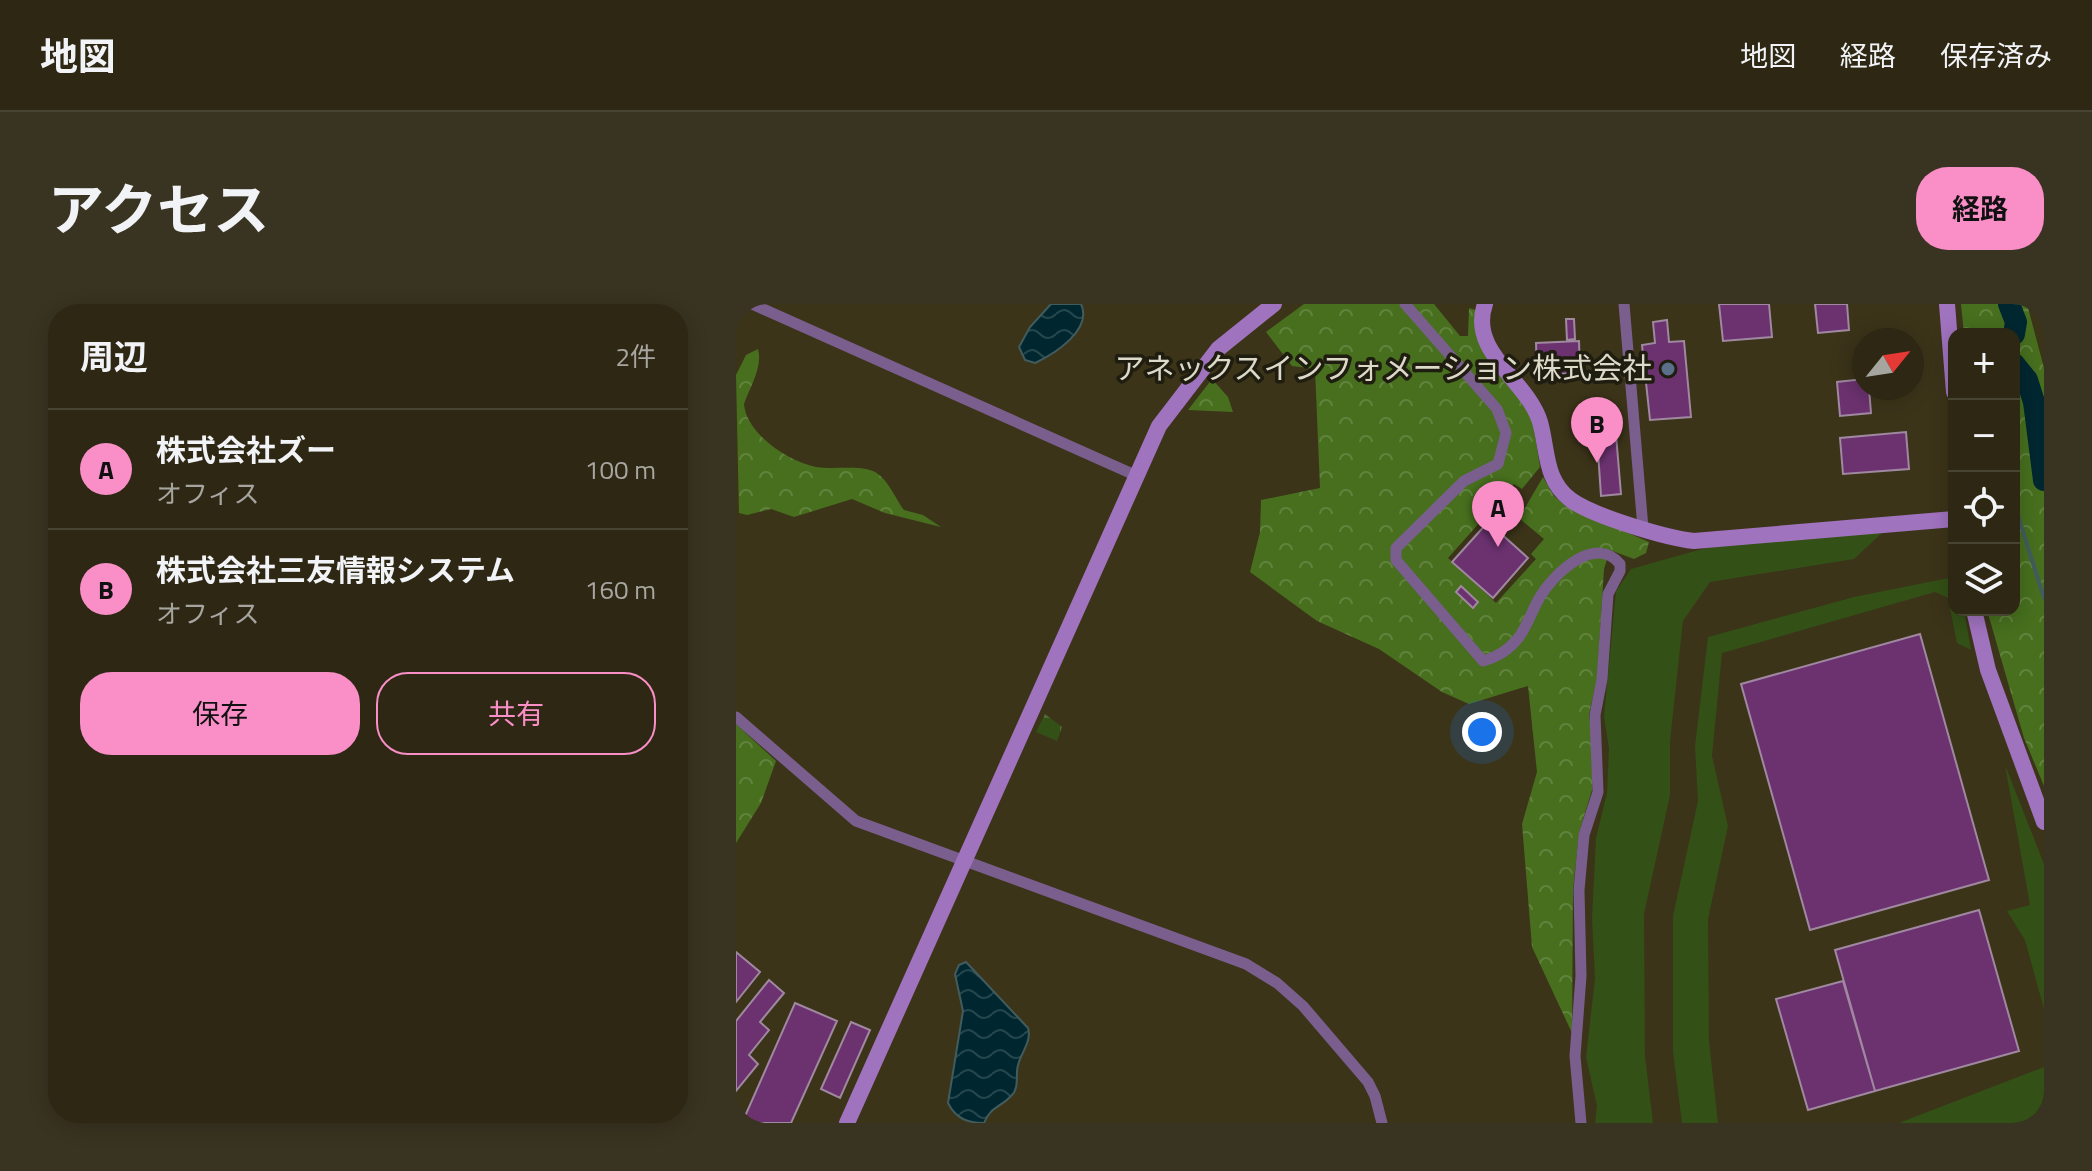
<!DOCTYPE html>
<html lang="ja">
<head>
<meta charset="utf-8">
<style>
	:root { --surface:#2d2713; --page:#393321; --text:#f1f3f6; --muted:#a7a5a0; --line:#484433; --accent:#fa8fc8 }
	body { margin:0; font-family:"Titillium Web","Noto Sans JP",sans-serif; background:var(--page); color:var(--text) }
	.controls { position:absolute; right:24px; top:24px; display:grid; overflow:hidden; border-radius:16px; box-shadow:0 4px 20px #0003 }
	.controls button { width:72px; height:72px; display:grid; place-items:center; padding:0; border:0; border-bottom:2px solid var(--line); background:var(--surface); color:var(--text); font:40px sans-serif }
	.compass { position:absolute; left:1116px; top:24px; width:72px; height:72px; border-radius:50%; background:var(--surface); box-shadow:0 4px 20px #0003; rotate:60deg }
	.you { position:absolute; left:746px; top:428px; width:28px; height:28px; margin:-20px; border:6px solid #fff; border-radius:50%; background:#1a73e8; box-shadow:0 0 0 12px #1a73e833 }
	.badge { display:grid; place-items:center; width:52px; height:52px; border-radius:50%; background:var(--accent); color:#111; font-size:26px; font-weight:700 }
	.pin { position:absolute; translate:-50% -66px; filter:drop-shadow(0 2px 4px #0008) }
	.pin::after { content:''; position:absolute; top:42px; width:28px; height:24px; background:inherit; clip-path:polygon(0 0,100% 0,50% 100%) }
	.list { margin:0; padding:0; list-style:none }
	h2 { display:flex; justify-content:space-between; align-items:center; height:104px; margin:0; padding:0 32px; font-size:34px }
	h2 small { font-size:26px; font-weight:400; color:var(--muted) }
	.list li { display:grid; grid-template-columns:52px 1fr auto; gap:24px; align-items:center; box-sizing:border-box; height:120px; padding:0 32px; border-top:2px solid var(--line) }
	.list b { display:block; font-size:30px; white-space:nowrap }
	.list p { margin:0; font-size:26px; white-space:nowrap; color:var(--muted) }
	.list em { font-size:26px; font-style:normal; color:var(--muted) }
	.actions { display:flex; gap:16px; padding:24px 32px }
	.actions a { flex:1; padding:18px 0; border:2px solid var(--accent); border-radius:32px; text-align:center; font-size:28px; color:var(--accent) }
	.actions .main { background:var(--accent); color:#111 }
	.icon { flex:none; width:44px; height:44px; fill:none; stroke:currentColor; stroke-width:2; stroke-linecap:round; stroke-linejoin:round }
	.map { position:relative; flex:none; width:1308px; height:819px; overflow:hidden; border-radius:32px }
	header { display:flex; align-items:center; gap:48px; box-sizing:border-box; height:112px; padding:0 40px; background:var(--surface); border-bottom:2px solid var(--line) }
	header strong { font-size:38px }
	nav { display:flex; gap:44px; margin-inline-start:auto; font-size:28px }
	.intro { display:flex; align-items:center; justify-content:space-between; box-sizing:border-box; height:192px; padding:0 48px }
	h1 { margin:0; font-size:56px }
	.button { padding:20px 36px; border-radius:32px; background:var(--accent); color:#111; font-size:28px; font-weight:700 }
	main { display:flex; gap:48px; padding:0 48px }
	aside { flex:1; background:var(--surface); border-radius:32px; box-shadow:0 4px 20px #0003 }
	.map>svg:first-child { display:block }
</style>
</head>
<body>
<header>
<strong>地図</strong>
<nav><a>地図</a><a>経路</a><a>保存済み</a></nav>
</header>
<div class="intro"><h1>アクセス</h1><a class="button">経路</a></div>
<main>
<aside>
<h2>周辺<small>2件</small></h2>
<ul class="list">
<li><span class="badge">A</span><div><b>株式会社ズー</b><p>オフィス</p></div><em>100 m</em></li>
<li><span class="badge">B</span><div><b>株式会社三友情報システム</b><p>オフィス</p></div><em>160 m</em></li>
</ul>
<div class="actions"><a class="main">保存</a><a>共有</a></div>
</aside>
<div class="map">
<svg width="1308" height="819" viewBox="0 0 1308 819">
	<defs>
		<pattern id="forest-crowns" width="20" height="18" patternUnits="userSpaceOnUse" patternTransform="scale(2)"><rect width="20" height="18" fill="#476f1e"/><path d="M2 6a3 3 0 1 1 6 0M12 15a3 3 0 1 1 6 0" fill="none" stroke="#61833d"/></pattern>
		<pattern id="cemetery-stones" width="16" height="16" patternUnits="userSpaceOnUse" patternTransform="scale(2)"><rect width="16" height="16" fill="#335016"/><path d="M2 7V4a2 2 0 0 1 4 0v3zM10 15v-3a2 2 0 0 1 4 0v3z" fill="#506937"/></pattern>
		<pattern id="water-waves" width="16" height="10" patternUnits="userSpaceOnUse" patternTransform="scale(2)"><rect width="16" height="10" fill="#002730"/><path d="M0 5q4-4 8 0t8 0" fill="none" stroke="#25464d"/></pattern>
	</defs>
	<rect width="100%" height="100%" fill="#3c3419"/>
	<!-- green -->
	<path fill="#335016" d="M1147,228L1118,255L974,278L947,317L934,437V491L908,610L909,752L917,819H859L861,802L850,753L859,675L856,614L860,534L871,489L873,444L868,413L880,287L895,265L984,240Z
		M1218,273V306H1228L1235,346L1221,339L1212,294L1199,288L986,349L976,452L992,522L972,615L973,737L982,819H946L937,748V612L962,497L959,442L972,333L1118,293Z
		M1269,461L1308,560V705L1289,636L1271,607L1294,601Z
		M1308,763V810L1285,819H1163Z"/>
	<!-- forest -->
	<path fill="url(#forest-crowns)" d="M568,0H698L724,32H732L733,4L739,6L795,106L804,163L786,185L778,180L712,254L760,299L800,255L795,250L808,235L783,214L807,173L818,192L830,202L913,238L910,249L898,255L874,246L868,265L861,374L853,411L858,447L856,486L843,529L837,586L836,729L796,643L786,520L801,468L792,382L733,400L706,388L643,345L581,317L514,268L524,228L525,196L584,184L579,65L556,62L530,28Z
		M1225,0H1291L1308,64V482L1288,434L1251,306H1278V30H1228Z
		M22,45C27,63 14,83 8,100C10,129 52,158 80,163C97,166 120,161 137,167C151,173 159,194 168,206L187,211L205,223L149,209L116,195L58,213L35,205L11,211L3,209L0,71L10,51Z
		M476,75L492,93L497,108L452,106Z
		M0,420L40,457L25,499L0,539Z"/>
	<!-- cemetery -->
	<path fill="url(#cemetery-stones)" d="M309,410L326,423L321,437L300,428Z"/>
	<!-- water -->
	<path fill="url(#water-waves)" stroke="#425c5e" stroke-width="2" d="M315,0H345C357,26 318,50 299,59L289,56L283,43L294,23Z
		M230,658L292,724C296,737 285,749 282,761C279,771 284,784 275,792C265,803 254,803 248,819C232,819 220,815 212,799L227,707L219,670L223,661Z"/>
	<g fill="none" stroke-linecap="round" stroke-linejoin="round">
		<!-- stream -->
		<path stroke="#425c5e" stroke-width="4" d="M1278,65L1280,64
			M1278,199L1308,294"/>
		<!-- river -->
		<path stroke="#002730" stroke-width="22" d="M1273,0L1280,18L1278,30
			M1278,60L1291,76L1298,98L1308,176"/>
	</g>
	<!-- building -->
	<path fill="#6c3270" stroke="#9f88a0" stroke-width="2" d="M983,0H1033L1036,33L987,37Z
		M1079,0H1111L1113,26L1082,29Z
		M830,15H838L839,35L831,36Z
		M931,16L933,38L948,37L955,113L914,116L906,41L919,39L917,18Z
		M843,37L844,69L801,71L800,39Z
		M1128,75V84H1133L1135,109L1104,112L1101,78Z
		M1170,128L1173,165L1107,170L1104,134Z
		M880,131L885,190L865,192L861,133Z
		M752,218L792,254L757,294L716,258Z
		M725,282L742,298L737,304L720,288Z
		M1184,330L1253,576L1074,626L1005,380Z
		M1243,606L1283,747L1139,787L1099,646Z
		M0,648L24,668L0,698Z
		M33,676L48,689L24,718L33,726L13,751L22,760L0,787V717Z
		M1107,677L1139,787L1072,806L1040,695Z
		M59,699L101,717L55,819H6Z
		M115,718L134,726L104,794L85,785Z"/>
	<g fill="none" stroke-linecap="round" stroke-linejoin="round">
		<!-- street -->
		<path stroke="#7a5e8e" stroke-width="11" d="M16,0L401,172
			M669,0L761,105L770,129L762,160L728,177L660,244V256L747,357C762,353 774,345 783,333C792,321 796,306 804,293C818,269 860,230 884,260V267L872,290L866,375L859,411L862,488L848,531L843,586L845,672L839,752L845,819
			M888,0L907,224
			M0,413L120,517L510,660L541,679L567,702L632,778L639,792L646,819"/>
		<!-- secondary -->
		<path stroke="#a073bf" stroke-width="16" d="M749,0C732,48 792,77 804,118C812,146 808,176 835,196C857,212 930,234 958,237L1218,215
			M1211,0L1218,88
			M1238,306L1252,366L1308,518
			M111,819L423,122L482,45L538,0"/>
	</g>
	<!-- markers -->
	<circle fill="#5c6f8a" stroke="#1f1c10" stroke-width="3" cx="932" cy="65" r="8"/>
	<g text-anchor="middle" stroke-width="7" stroke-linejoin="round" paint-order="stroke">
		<!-- poi labels -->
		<g font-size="30" fill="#ddd9c9" stroke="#1f1c10" text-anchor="end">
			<text x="916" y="75">アネックスインフォメーション株式会社</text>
		</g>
	</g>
</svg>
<div class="controls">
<button>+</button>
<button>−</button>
<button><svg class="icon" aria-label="locate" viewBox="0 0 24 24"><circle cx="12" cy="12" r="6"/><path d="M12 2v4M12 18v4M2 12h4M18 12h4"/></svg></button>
<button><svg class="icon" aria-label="layers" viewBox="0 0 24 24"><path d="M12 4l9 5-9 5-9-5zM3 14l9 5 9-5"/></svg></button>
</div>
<svg class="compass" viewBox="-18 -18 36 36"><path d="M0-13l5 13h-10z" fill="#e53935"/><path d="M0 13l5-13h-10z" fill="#a7a5a0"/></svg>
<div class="you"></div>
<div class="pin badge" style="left:762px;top:243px">A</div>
<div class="pin badge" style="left:861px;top:159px">B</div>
</div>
</main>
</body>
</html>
